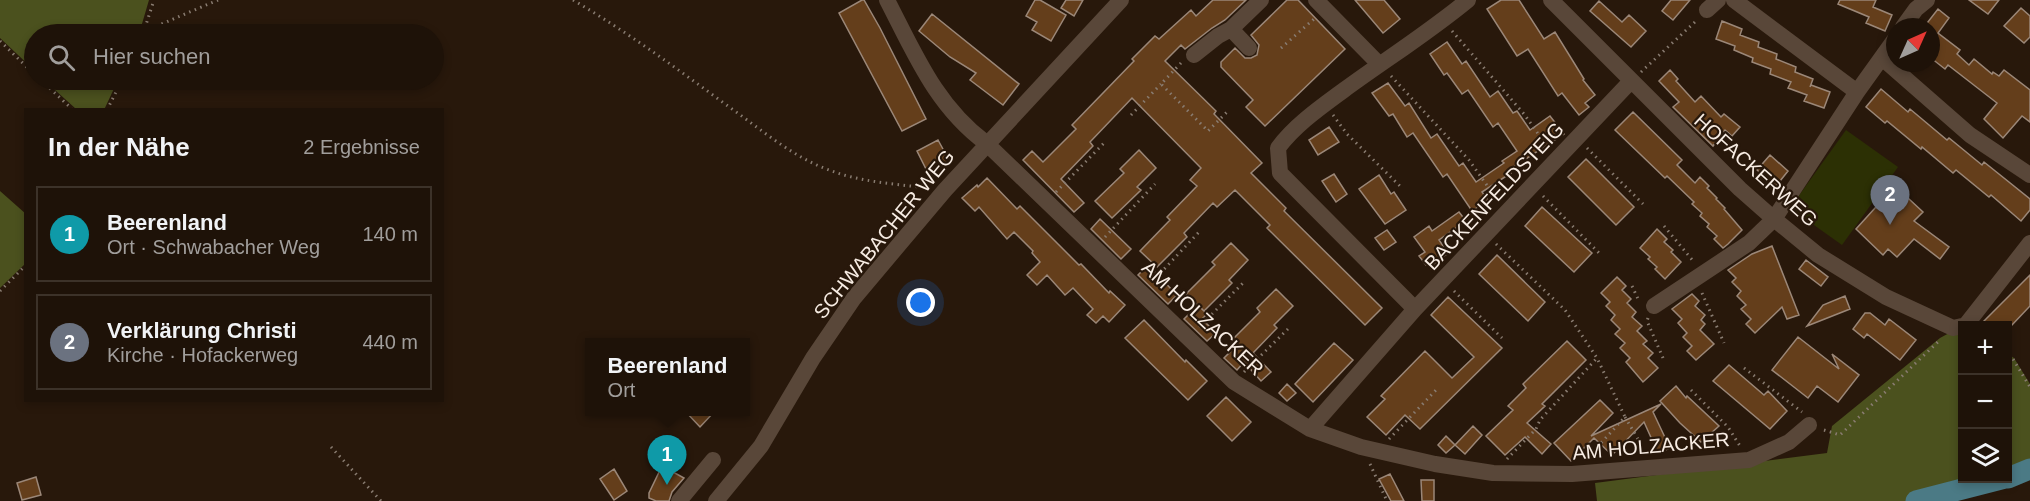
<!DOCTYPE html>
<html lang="de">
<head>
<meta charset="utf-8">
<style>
	:root { --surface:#1e1208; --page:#2b2016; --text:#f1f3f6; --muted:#a19e9c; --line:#3c3229; --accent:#1a73e8 }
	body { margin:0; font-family:Arial,sans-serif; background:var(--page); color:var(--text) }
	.controls { position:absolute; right:18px; bottom:18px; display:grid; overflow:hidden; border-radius:0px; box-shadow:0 3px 9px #0003 }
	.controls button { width:54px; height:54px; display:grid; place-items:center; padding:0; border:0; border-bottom:2px solid var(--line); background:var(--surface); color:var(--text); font:30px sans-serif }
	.compass { position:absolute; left:1886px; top:18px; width:54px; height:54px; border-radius:50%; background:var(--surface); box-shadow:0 3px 9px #0003; rotate:45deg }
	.you { position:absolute; left:921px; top:303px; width:21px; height:21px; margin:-15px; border:4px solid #fff; border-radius:50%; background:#1a73e8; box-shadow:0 0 0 9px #1a73e833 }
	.badge { display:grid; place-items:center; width:39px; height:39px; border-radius:50%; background:var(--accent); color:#fff; font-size:20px; font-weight:700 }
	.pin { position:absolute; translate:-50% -50px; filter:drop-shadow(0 2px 3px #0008) }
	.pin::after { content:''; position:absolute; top:32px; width:21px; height:18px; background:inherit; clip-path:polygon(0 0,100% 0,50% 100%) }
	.popup { position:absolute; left:585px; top:338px; width:165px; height:78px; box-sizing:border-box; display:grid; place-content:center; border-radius:0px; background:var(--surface); filter:drop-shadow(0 2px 4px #0005); font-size:20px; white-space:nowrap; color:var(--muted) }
	.popup b { font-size:22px; color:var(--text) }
	.popup::after { content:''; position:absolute; left:50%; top:100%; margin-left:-12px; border:12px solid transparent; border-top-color:var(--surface) }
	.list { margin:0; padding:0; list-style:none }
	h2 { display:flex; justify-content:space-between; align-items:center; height:78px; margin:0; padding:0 24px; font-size:26px }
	h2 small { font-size:20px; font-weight:400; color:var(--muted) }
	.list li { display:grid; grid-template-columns:39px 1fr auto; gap:18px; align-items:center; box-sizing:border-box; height:96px; margin:0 12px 12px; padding:0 12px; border:2px solid var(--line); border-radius:0px }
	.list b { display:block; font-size:22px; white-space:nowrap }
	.list p { margin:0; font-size:20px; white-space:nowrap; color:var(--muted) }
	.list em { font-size:20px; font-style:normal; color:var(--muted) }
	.icon { flex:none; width:33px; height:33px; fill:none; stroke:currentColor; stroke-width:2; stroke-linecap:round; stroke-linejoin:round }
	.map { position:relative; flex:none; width:2030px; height:501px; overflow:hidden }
	.search { position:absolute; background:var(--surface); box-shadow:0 3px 9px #0003; left:24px; top:24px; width:420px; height:66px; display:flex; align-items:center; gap:15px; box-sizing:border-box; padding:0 21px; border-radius:33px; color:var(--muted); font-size:22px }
	.panel { position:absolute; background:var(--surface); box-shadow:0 3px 9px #0003; left:24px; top:108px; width:420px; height:294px; border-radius:0px }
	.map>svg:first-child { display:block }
</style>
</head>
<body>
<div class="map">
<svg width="2030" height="501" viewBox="0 0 2030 501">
	<rect width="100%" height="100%" fill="#28180b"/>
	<!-- green -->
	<path fill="#2c3004" d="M1846,130L1898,167L1842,245L1790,208Z"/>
	<!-- forest -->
	<path fill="#4b511e" d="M0,0H149L139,34H34V70L0,38Z
		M44,80H118L104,110L76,109Z
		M0,191L26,214L25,264L0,288Z
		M1962,326V478L1931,501H1597L1595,483L1827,453L1832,426L1940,338Z
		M2008,354L2014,358L2030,384V470L2008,477Z"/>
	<!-- building -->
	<path fill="#643e1b" stroke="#9b8778" stroke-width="1.5" d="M862,0H864L880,28L926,119L902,131L839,13Z
		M1035,0H1040L1066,15L1051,41L1032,30L1037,22L1026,16Z
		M1066,0H1083L1074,16L1061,8Z
		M1213,0H1246L1225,20L1212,28L1185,49L1181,45L1165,61L1216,111L1214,114L1262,163L1251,173L1286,208L1284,211L1382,308L1365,325L1267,228L1270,225L1235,190L1217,207L1213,203L1184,233L1187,237L1157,267L1140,251L1170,220L1167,217L1197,186L1190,180L1201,168L1132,98L1090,142L1093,146L1061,179L1084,203L1074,212L1023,160L1032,151L1043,162L1076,129L1072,125L1134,61L1132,59L1155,36L1159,39L1191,10L1196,16Z
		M1287,0H1298L1345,49L1265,126L1246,107L1253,100L1221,67V62L1235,48L1245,58H1251L1257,55L1259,45L1251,35Z
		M1355,0H1384L1400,19L1383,33Z
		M1501,0H1519L1544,39L1555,32L1584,79L1583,80L1595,95L1585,103L1589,107L1579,115L1562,93L1558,96L1528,49L1517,56L1487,9Z
		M1671,0H1690L1673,20L1662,11Z
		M1840,0H1876L1873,7L1892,15L1885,31L1866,23L1869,17L1838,4Z
		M1969,0H1999L1988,14Z
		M1599,1L1622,22L1629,15L1646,31L1631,47L1590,11Z
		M2021,8L2030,16V37L2024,43L2004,26Z
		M1938,9L1949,18L1938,33L1960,50L1957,54L1969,65L1974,59L1992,74L1993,72L1999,76L2004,70L2030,90V122L2022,116L2003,138L1984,119L1997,103L1948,65L1945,69L1931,58V27H1924Z
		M932,14L1019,84L1003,105L970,80L976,73L950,57L919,31Z
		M1722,21L1742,29L1740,35L1759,42L1758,47L1777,54L1776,59L1796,67L1795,72L1813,79L1810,87L1811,85L1830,92L1824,108L1804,101L1807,95L1788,88L1791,82L1770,74L1771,69L1752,62L1753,58L1734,50L1735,46L1716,39Z
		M1447,42L1462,64L1466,61L1490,97L1498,91L1513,113L1517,111L1530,130L1550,116L1564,134L1509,170L1511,173L1482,192L1488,200L1472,211L1447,174L1443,177L1413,133L1407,137L1393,114L1389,116L1372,93L1388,83L1405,106L1409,103L1431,138L1437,134L1459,166L1463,163L1476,182L1504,163L1502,161L1517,151L1498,123L1493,127L1468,90L1462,94L1447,73L1444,75L1430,54Z
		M1670,70L1678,79L1676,81L1695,102L1701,96L1721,117L1724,114L1740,127L1732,136L1725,130L1713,146L1673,107L1679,102L1659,81Z
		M1881,89L1908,112L1910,109L1947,140L1949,138L1982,165L1984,162L2030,199V210L2021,221L1991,195L1989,197L1956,170L1953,173L1922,147L1921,149L1887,121L1885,123L1866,107Z
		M1633,112L1682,160L1677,165L1695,183L1700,177L1709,186L1707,188L1717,198L1716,199L1725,208L1724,209L1742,230L1728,244L1723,248L1714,239L1717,236L1707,227L1709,224L1700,216L1702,213L1692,204L1694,202L1667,176L1665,178L1615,130Z
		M1329,127L1339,142L1318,155L1309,140Z
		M938,140L950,162L928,173L917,151Z
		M1139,150L1156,168L1137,187L1141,190L1112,218L1095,201L1124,173L1120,169Z
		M1770,155L1788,171L1776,186L1757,170Z
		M1586,159L1634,207L1616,225L1568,177Z
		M1334,174L1347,194L1336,202L1322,181Z
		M1379,175L1391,194L1394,192L1406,210L1385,224L1359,189Z
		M987,178L1017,209L1020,206L1079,265L1081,264L1109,293L1110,291L1125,305L1109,322L1103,316L1096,323L1087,315L1093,309L1073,288L1065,295L1047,275L1037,285L1027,275L1040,262L1032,253L1033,251L1014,232L1007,239L979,207L975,211L962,198L977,185L978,187Z
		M1895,186L1923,212L1914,221L1949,247L1940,259L1914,239L1897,257L1888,249L1883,255L1856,229Z
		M1542,207L1592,253L1574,272L1525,226Z
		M1459,212L1466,221L1439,240L1448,253L1434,264L1432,261L1426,265L1419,256L1425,252L1414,237L1429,226L1432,231Z
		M1100,219L1131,249L1121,259L1091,229Z
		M1657,229L1667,239L1664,242L1673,250L1671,252L1681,262L1665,279L1655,269L1657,267L1648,259L1650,257L1640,248Z
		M1387,230L1396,242L1384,250L1375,238Z
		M1231,243L1248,260L1229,280L1232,283L1204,311L1186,294L1215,265L1212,262Z
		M1772,246L1799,315L1787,319L1782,307L1755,333L1746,324L1751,319L1741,309L1746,305L1737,296L1741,291L1732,282L1736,278L1728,270L1752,254Z
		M1497,255L1545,302L1528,321L1479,274Z
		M1806,260L1828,277L1821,286L1799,269Z
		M1148,265L1177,295L1168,304L1138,275Z
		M2030,275V306L2011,326H1979Z
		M1617,277L1626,286L1622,290L1631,299L1627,303L1636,312L1632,317L1642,326L1637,331L1647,341L1643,344L1653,353L1648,358L1658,368L1643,382L1626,362L1630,358L1620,348L1625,343L1615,334L1620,329L1611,320L1615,315L1606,306L1610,302L1601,293Z
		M1276,289L1293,306L1274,325L1277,328L1253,353L1271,372L1261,381L1244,362L1237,370L1224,358L1237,345L1232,340L1260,312L1257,308Z
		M1692,294L1699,301L1695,306L1705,315L1701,320L1705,324L1700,330L1714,344L1696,360L1687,351L1692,346L1683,337L1687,333L1678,323L1682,319L1672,309Z
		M1845,296L1850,309L1807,326L1823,305Z
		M1448,297L1502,348L1420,429L1405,415L1386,435L1367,417L1385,399L1381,396L1425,351L1452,378L1474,357L1431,315Z
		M1198,305L1207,314L1202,319L1216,333L1207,341L1184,319Z
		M1865,313H1870L1885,325L1889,319L1916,340L1900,360L1867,334L1864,338L1853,329Z
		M1144,320L1185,362L1186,360L1207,381L1188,400L1125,338Z
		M1798,337L1839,369L1832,354L1859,375L1838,402L1817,386L1808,398L1772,370Z
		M1567,341L1586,360L1542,404L1545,406L1527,423L1551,444L1542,454L1525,437L1505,455L1486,436L1513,410L1508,406L1526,388L1523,384Z
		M1334,343L1353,360L1313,402L1295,384Z
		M1729,365L1764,395L1768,391L1787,411L1770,429L1713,381Z
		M1287,384L1296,393L1287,401L1279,393Z
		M1676,386L1686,398L1687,396L1719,426L1701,442L1680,423L1660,401Z
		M1226,397L1251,422L1232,441L1207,416Z
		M1600,400L1613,413L1591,436L1661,404L1653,412L1670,448L1658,453L1644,422L1612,455L1594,438L1571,461L1554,443Z
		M685,411H715L700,427Z
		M1473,426L1482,435L1465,454L1455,445Z
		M1446,436L1455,445L1446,453L1438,445Z
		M662,466L684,478L672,492L669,501H656L649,498V493Z
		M614,469L627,491L614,500L600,479Z
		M1390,474L1404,501H1391L1379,479Z
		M36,477L41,495L22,500L17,483Z
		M1421,480H1434V501H1422Z"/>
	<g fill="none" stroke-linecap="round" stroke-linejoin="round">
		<!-- path -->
		<path stroke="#897c71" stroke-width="3" stroke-dasharray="1.5 4.5" stroke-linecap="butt" d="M573,0C629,33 680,71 732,109C763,131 793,157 829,170C860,182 895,184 928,188
			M145,31L218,0
			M1452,31L1524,114L1549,149
			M143,34L154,0
			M0,41L34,74
			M1281,48L1314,19
			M1181,63L1161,84L1208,131L1227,112
			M1641,72L1696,21
			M1391,76L1469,160L1498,201
			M41,80L73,110
			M107,110L122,80
			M1131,115L1161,84
			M1333,115L1347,134L1402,188
			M1587,148L1643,204
			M1056,192L1106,141
			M1543,196L1601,255
			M1664,226L1694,262
			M1105,237L1155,184
			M1496,244L1565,310L1597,358L1625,417L1588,457
			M1152,282L1199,232
			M1632,286L1639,301
			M0,291L26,265
			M1454,291L1502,338
			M1702,293L1724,343
			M1648,318L1647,321L1663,358
			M1199,327L1244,282
			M2008,356L2013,359L2030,387
			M1744,368L1802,412
			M1244,372L1290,327
			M1691,390L1728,427L1740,446
			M1625,417L1638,439
			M1824,430L1840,435L1940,340
			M1389,439L1438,388
			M331,447L381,501
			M1507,459L1536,429L1540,420L1597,358
			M1370,464L1387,501"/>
		<!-- minor -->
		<path stroke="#594739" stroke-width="16" d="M887,0C915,54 936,106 986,143L1234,382L1310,429L1361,447L1435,464L1493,473L1572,474L1749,460L1789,442L1809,425
			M1316,0L1379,64
			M1551,0L1740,189L1774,219L1818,255L1886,297L1953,328L1962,326
			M1734,0L1857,92
			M1707,10L1718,0
			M1903,27L1916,9L1927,0
			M1231,29L1249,48
			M1194,55L1218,36L1231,29L1261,0
			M1882,58L1970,135L2030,175
			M1654,306L1749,243L1774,219L1857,92L1895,39
			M1415,309L1280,173L1278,148C1295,125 1321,107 1344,90C1385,60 1428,33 1468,0
			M1965,326L2030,243
			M1310,429L1415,309L1631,81
			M679,501L713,460
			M716,501L761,446L813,358L854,298L945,190L1121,0"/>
		<!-- major -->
		<path stroke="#4b7a85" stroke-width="21" d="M2008,478L2030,469
			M1916,501L2005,478"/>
	</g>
	<g text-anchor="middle" stroke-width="4.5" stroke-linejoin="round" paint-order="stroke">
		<!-- street labels -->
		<g font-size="20" fill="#f7ece3" stroke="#28180b">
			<text transform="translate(1756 170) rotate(42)" y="7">HOFACKERWEG</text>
			<text transform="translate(1494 196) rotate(-47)" y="7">BACKENFELDSTEIG</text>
			<text transform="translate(884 234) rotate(-51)" y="7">SCHWABACHER WEG</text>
			<text transform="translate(1203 318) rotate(43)" y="7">AM HOLZACKER</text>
			<text transform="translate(1651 446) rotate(-5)" y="7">AM HOLZACKER</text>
		</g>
	</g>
</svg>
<div class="controls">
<button>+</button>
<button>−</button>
<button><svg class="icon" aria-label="layers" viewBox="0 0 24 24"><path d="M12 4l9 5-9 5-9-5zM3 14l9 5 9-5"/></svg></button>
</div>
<svg class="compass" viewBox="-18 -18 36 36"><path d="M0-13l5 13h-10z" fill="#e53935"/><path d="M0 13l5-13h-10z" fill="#a19e9c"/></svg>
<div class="you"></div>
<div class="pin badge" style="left:667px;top:485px;background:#0f9aa8">1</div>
<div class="popup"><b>Beerenland</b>Ort</div>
<div class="pin badge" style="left:1890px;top:225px;background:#6b7280">2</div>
<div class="search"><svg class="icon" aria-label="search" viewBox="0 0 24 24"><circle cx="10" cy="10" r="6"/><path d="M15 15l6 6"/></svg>Hier suchen</div>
<section class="panel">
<h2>In der Nähe<small>2 Ergebnisse</small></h2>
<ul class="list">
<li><span class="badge" style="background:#0f9aa8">1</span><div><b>Beerenland</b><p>Ort · Schwabacher Weg</p></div><em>140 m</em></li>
<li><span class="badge" style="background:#6b7280">2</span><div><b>Verklärung Christi</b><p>Kirche · Hofackerweg</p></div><em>440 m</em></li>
</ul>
</section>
</div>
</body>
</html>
